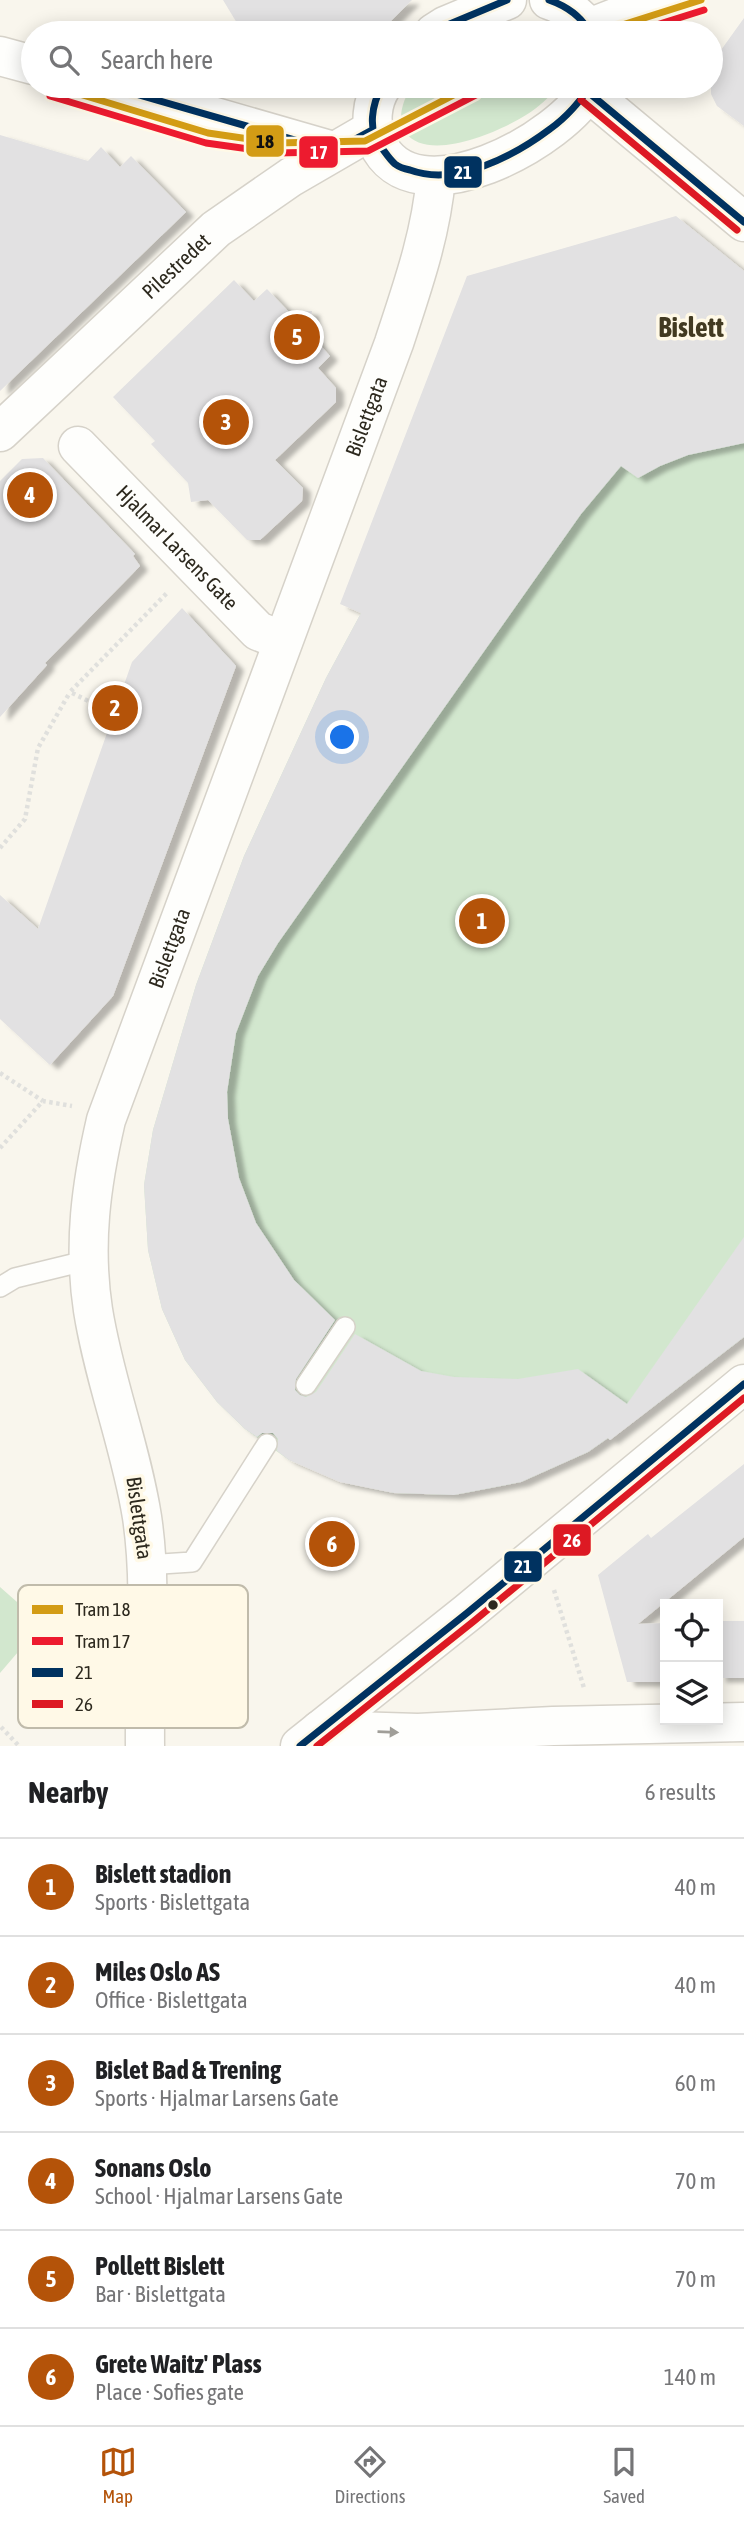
<!DOCTYPE html>
<html lang="en">
<head>
<meta charset="utf-8">
<style>
	:root { --surface:#fff; --page:#f2f2f2; --text:#202124; --muted:#757577; --line:#e0e0e0; --accent:#b45309 }
	body { margin:0; font-family:"Asap Condensed",sans-serif; background:var(--page); color:var(--text) }
	.controls { position:absolute; right:21px; bottom:21px; display:grid; overflow:hidden; border-radius:0px; box-shadow:0 4px 18px #0003 }
	.controls button { width:63px; height:63px; display:grid; place-items:center; padding:0; border:0; border-bottom:2px solid var(--line); background:var(--surface); color:var(--text); font:35px sans-serif }
	.you { position:absolute; left:343px; top:738px; width:24px; height:24px; margin:-18px; border:5px solid #fff; border-radius:50%; background:#1a73e8; box-shadow:0 0 0 10px #1a73e833 }
	.badge { display:grid; place-items:center; width:46px; height:46px; border-radius:50%; background:var(--accent); color:#fff; font-size:23px; font-weight:700 }
	.pin { position:absolute; translate:-50% -50%; border:4px solid #fff; box-shadow:0 2px 7px #0006 }
	.list { margin:0; padding:0; list-style:none }
	h2 { display:flex; justify-content:space-between; align-items:center; height:91px; margin:0; padding:0 28px; font-size:30px }
	h2 small { font-size:23px; font-weight:400; color:var(--muted) }
	.list li { display:grid; grid-template-columns:46px 1fr auto; gap:21px; align-items:center; box-sizing:border-box; height:98px; padding:0 28px; border-top:2px solid var(--line) }
	.list b { display:block; font-size:26px; white-space:nowrap }
	.list p { margin:0; font-size:23px; white-space:nowrap; color:var(--muted) }
	.list em { font-size:23px; font-style:normal; color:var(--muted) }
	.icon { flex:none; width:38px; height:38px; fill:none; stroke:currentColor; stroke-width:2; stroke-linecap:round; stroke-linejoin:round }
	.map { position:relative; flex:none; width:744px; height:1746px; overflow:hidden }
	.search { position:absolute; background:var(--surface); box-shadow:0 4px 18px #0003; left:21px; right:21px; top:21px; height:77px; display:flex; align-items:center; gap:18px; box-sizing:border-box; padding:0 24px; border-radius:38px; color:var(--muted); font-size:26px }
	.sheet { height:679px; background:var(--surface) }
	nav { display:flex; justify-content:space-around; align-items:center; box-sizing:border-box; height:98px; border-top:2px solid var(--line); background:var(--surface); font-size:19px; color:var(--muted) }
	nav a { display:grid; justify-items:center; gap:4px }
	nav .on { color:var(--accent) }
	.map>svg:first-child { display:block }
</style>
</head>
<body>
<div class="map">
<svg width="744" height="1746" viewBox="0 0 744 1746">
	<defs>
		<filter id="shadow"><feDropShadow dx="8" dy="4.5" stdDeviation="2" flood-color="#0004"/></filter>
	</defs>
	<rect width="100%" height="100%" fill="#f9f6ed"/>
	<!-- green -->
	<path fill="#d2e7ce" d="M412,86H559C549,97 539,107 526,115C501,131 428,164 405,132C396,118 404,98 412,86Z
		M744,351V1337L654,1406L588,1452L521,1482L454,1495L394,1493L289,1460L245,1429L217,1402L185,1360L162,1309L148,1250L144,1185L153,1130L196,985L244,856L326,678L361,613Z
		M0,1587L42,1624L0,1673Z"/>
	<!-- building -->
	<path fill="#e2e1e2" filter="url(#shadow)" d="M223,0H412L379,33H243Z
		M744,18V126L717,106L711,94V64Z
		M0,135L88,161L101,147L120,167L131,156L186,212L0,391Z
		M676,216L744,271V443L688,455L660,466L638,478L621,466L581,514L278,943L258,976L236,1033L227,1092L228,1119L239,1178L256,1223L294,1280L335,1320L296,1379L295,1390L300,1395L306,1397L316,1392L355,1334L421,1371L454,1377L518,1379L578,1369L627,1404L744,1237V1337L610,1440L608,1438L588,1452L521,1482L454,1495L394,1493L340,1482L289,1460L277,1451L278,1439L273,1433H262L257,1437L245,1429L217,1402L185,1360L162,1309L148,1250L144,1185L153,1130L196,985L244,856L326,678L361,613L340,604L467,276Z
		M234,280L254,301L267,289L289,312L312,311L309,333L330,356L318,368L336,388V402L275,460L303,488L302,501L260,540H247L208,500L191,502L188,483L151,444L155,441L113,397Z
		M43,458L135,554L133,556L140,566L45,663L47,665L0,717V481L22,459Z
		M182,608L236,666L113,996L50,1065L0,1019V895L38,929L132,662Z
		M744,1464V1537L638,1624L665,1623V1682H627L598,1575L648,1534L651,1538Z
		M718,1621H744V1678H718Z"/>
	<g fill="none" stroke-linecap="round" stroke-linejoin="round">
		<!-- service casing -->
		<g stroke="#d6d2c9" stroke-width="22">
			<path id="service" d="M0,1287L15,1278L89,1260
				M306,1385L345,1327
				M146,1565L192,1562L267,1444"/>
		</g>
		<!-- minor casing -->
		<g stroke="#d6d2c9" stroke-width="41">
			<g id="minor">
				<path id="s1" d="M78,446L258,631L283,641"/>
				<path d="M320,1730L418,1733L553,1726L744,1722"/>
				<path id="s2" d="M145,1746C144,1672 153,1590 142,1517C131,1447 104,1380 93,1310C83,1244 91,1185 106,1120L394,343C412,288 431,235 436,177"/>
			</g>
		</g>
		<!-- tertiary casing -->
		<g stroke="#d6d2c9" stroke-width="41">
			<path id="tertiary" d="M0,56L33,65
				M108,86L333,151
				M588,92L744,222
				M300,1746L467,1613L744,1384"/>
		</g>
		<!-- secondary casing -->
		<g stroke="#d6d2c9" stroke-width="41">
			<g id="secondary">
				<path d="M549,0C563,4 585,19 590,33"/>
				<path d="M589,28L661,0"/>
				<path d="M434,33L445,26L507,0"/>
				<path d="M382,86C371,103 370,124 377,142C413,223 565,139 591,86"/>
				<path id="s3" d="M0,432L216,229L291,177L372,130"/>
			</g>
		</g>
		<!-- path -->
		<path stroke="#e0e0dd" stroke-width="4.5" stroke-dasharray="3.5 3.5" stroke-linecap="butt" d="M113,713L70,692L167,593
			M0,848L25,819L38,748L70,692
			M0,1073L43,1101
			M0,1148L43,1101L72,1106
			M554,1590L584,1688
			M1,1727L19,1746"/>
		<!-- service -->
		<use href="#service" stroke="#fefefc" stroke-width="19"/>
		<!-- minor -->
		<use href="#minor" stroke="#fefefc" stroke-width="38"/>
		<!-- tertiary -->
		<use href="#tertiary" stroke="#fefefc" stroke-width="38"/>
		<!-- secondary -->
		<use href="#secondary" stroke="#fefefc" stroke-width="38"/>
		<!-- bus-1 casing -->
		<g stroke="#fff9e7" stroke-width="12">
			<path id="bus-1" d="M549,0C566,6 582,17 590,33
				M434,33L445,26L507,0
				M108,86L333,151L372,130
				M382,86C372,104 367,130 381,147C385,152 390,160 395,164C399,167 405,169 410,170C456,187 514,156 550,129C567,117 579,102 591,86
				M588,92L744,222
				M300,1746L467,1613L744,1384"/>
		</g>
		<!-- bus-2 casing -->
		<g stroke="#fff9e7" stroke-width="12">
			<path id="bus-2" d="M581,100L737,230
				M317,1746L474,1621L744,1398"/>
		</g>
		<!-- bus-1 -->
		<use href="#bus-1" stroke="#003260" stroke-width="7"/>
		<!-- bus-2 -->
		<use href="#bus-2" stroke="#dd1923" stroke-width="7"/>
		<!-- tram-1 casing -->
		<g stroke="#fff9e7" stroke-width="12">
			<path id="tram-1" d="M597,33L701,0
				M53,86L208,133L277,143L365,141L471,86"/>
		</g>
		<!-- tram-2 casing -->
		<g stroke="#fff9e7" stroke-width="12">
			<path id="tram-2" d="M631,33L704,10
				M50,96L206,143L277,153L368,151L476,95"/>
		</g>
		<!-- tram-1 -->
		<use href="#tram-1" stroke="#d39c15" stroke-width="7"/>
		<!-- tram-2 -->
		<use href="#tram-2" stroke="#ed1b2f" stroke-width="7"/>
	</g>
	<!-- one-way arrows -->
	<defs><path id="oneway-solid" d="M-6-.8H1V-3.2L6.5 0L1 3.2V.8H-6Z" transform="scale(1.75)"/></defs>
	<use fill="#a09e98" href="#oneway-solid" transform="translate(388 1732) rotate(2)"/>
	<!-- markers -->
	<circle fill="#2d291e" stroke="#fff9e7" stroke-width="2.5" cx="493" cy="1605" r="6"/>
	<g text-anchor="middle" stroke-width="7" stroke-linejoin="round" paint-order="stroke">
		<!-- street labels -->
		<g font-size="21" fill="#2d291e" stroke="#fff9e7">
			<text dy="7" stroke="none"><textPath href="#s3" startOffset="242">Pilestredet</textPath></text>
			<text dy="7" stroke="none"><textPath href="#s2" startOffset="1384">Bislettgata</textPath></text>
			<text dy="7" stroke="none"><textPath href="#s1" startOffset="142">Hjalmar Larsens Gate</textPath></text>
			<text dy="7" stroke="none"><textPath href="#s2" startOffset="817">Bislettgata</textPath></text>
			<text transform="translate(139 1518) rotate(82)" y="7">Bislettgata</text>
		</g>
		<!-- district labels -->
		<g font-size="28" font-weight="bold" fill="#423a21" stroke="#fff9e7">
			<text x="691" y="337">Bislett</text>
		</g>
	</g>
	<!-- legend -->
	<rect x="18" y="1585" width="230" height="143" rx="10" fill="#fff9e7" stroke="#c0bbab" stroke-width="2"/>
	<rect x="32" y="1605" width="31" height="9" fill="#d39c15"/>
	<rect x="32" y="1637" width="31" height="8" fill="#ed1b2f"/>
	<rect x="32" y="1668" width="31" height="9" fill="#003260"/>
	<rect x="32" y="1700" width="31" height="8" fill="#dd1923"/>
	<g font-size="19" fill="#2d291e">
		<text x="75" y="1616">Tram 18</text>
		<text x="75" y="1648">Tram 17</text>
		<text x="75" y="1679">21</text>
		<text x="75" y="1711">26</text>
	</g>
	<g stroke="#fff9e7" stroke-width="2.5">
		<rect x="245" y="124" width="40" height="34" rx="7" fill="#d39c15"/>
		<rect x="298" y="135" width="41" height="34" rx="7" fill="#ed1b2f"/>
		<rect x="443" y="155" width="40" height="34" rx="7" fill="#003260"/>
		<rect x="552" y="1523" width="40" height="34" rx="7" fill="#dd1923"/>
		<rect x="503" y="1550" width="40" height="33" rx="7" fill="#003260"/>
	</g>
	<g font-size="19" text-anchor="middle" font-weight="bold" fill="#fff">
		<text x="319" y="159">17</text>
		<text x="463" y="179">21</text>
		<text x="572" y="1547">26</text>
		<text x="523" y="1573">21</text>
	</g>
	<g font-size="19" text-anchor="middle" font-weight="bold" fill="#111">
		<text x="265" y="148">18</text>
	</g>
</svg>
<div class="controls">
<button><svg class="icon" aria-label="locate" viewBox="0 0 24 24"><circle cx="12" cy="12" r="6"/><path d="M12 2v4M12 18v4M2 12h4M18 12h4"/></svg></button>
<button><svg class="icon" aria-label="layers" viewBox="0 0 24 24"><path d="M12 4l9 5-9 5-9-5zM3 14l9 5 9-5"/></svg></button>
</div>
<div class="you"></div>
<div class="pin badge" style="left:482px;top:921px">1</div>
<div class="pin badge" style="left:115px;top:708px">2</div>
<div class="pin badge" style="left:226px;top:422px">3</div>
<div class="pin badge" style="left:30px;top:495px">4</div>
<div class="pin badge" style="left:297px;top:337px">5</div>
<div class="pin badge" style="left:332px;top:1544px">6</div>
<div class="search"><svg class="icon" aria-label="search" viewBox="0 0 24 24"><circle cx="10" cy="10" r="6"/><path d="M15 15l6 6"/></svg>Search here</div>
</div>
<section class="sheet">
<h2>Nearby<small>6 results</small></h2>
<ul class="list">
<li><span class="badge">1</span><div><b>Bislett stadion</b><p>Sports · Bislettgata</p></div><em>40 m</em></li>
<li><span class="badge">2</span><div><b>Miles Oslo AS</b><p>Office · Bislettgata</p></div><em>40 m</em></li>
<li><span class="badge">3</span><div><b>Bislet Bad &amp; Trening</b><p>Sports · Hjalmar Larsens Gate</p></div><em>60 m</em></li>
<li><span class="badge">4</span><div><b>Sonans Oslo</b><p>School · Hjalmar Larsens Gate</p></div><em>70 m</em></li>
<li><span class="badge">5</span><div><b>Pollett Bislett</b><p>Bar · Bislettgata</p></div><em>70 m</em></li>
<li><span class="badge">6</span><div><b>Grete Waitz' Plass</b><p>Place · Sofies gate</p></div><em>140 m</em></li>
</ul>
</section>
<nav>
<a class="on"><svg class="icon" aria-label="map" viewBox="0 0 24 24"><path d="M3 6l6-2 6 2 6-2v14l-6 2-6-2-6 2zM9 4v14M15 6v14"/></svg>Map</a>
<a><svg class="icon" aria-label="directions" viewBox="0 0 24 24"><path d="M12 3l9 9-9 9-9-9zM9 14v-3h6M13 9l2 2-2 2"/></svg>Directions</a>
<a><svg class="icon" aria-label="saved" viewBox="0 0 24 24"><path d="M7 4h10v16l-5-4-5 4z"/></svg>Saved</a>
</nav>
</body>
</html>
